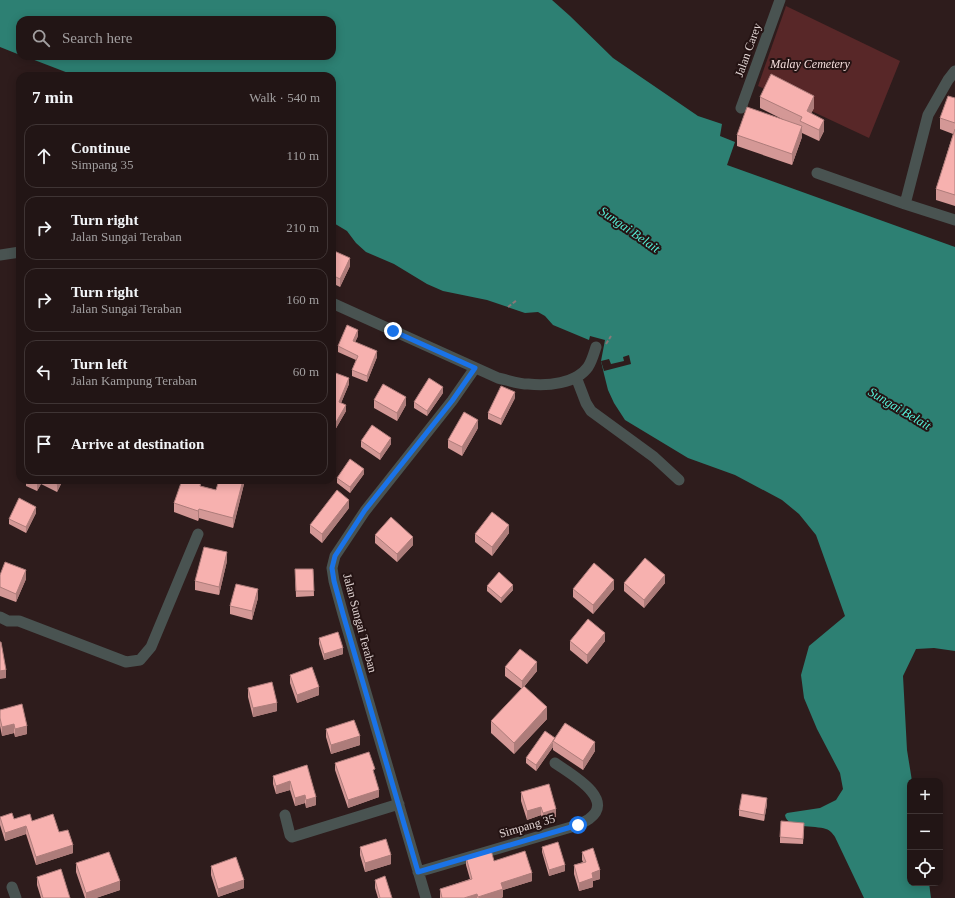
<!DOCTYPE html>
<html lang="en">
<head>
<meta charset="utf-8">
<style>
	:root { --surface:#221515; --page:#2a1e1e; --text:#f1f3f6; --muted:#a29fa0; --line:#3f3434 }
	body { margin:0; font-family:Georgia,serif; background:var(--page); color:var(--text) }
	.controls { position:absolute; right:12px; bottom:12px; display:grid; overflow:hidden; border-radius:8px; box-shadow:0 2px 10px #0003 }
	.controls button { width:36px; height:36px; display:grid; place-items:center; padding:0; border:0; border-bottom:1px solid var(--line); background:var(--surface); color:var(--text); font:20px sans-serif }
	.stop { position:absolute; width:12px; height:12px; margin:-9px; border:3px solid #1a73e8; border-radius:50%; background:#fff }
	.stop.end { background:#1a73e8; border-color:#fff; box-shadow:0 1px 4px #0008 }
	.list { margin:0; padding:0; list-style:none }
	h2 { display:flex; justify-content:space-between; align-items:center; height:52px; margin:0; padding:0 16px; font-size:17px }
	h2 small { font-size:13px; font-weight:400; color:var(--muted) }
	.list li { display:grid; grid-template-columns:26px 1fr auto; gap:12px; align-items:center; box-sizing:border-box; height:64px; margin:0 8px 8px; padding:0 8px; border:1px solid var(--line); border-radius:12px }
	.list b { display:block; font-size:15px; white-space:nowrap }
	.list p { margin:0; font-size:13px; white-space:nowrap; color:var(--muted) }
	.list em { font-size:13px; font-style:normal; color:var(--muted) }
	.icon { flex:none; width:22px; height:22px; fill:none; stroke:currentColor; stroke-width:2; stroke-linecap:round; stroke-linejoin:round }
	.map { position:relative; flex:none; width:955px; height:898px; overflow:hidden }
	.search { position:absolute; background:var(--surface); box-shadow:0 2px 10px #0003; left:16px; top:16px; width:320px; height:44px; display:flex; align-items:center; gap:10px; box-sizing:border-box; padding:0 14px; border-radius:12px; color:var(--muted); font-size:15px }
	.panel { position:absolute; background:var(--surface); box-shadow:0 2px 10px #0003; left:16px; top:72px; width:320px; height:412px; border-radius:12px }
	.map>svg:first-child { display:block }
</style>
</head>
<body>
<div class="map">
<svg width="955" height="898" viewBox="0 0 955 898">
	<rect width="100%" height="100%" fill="#2e1c1c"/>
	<!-- green -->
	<path fill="#582728" d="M786,6L900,61L869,138L758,86Z"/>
	<!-- water -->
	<path fill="#2d8073" d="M0,0H552L570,16L613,58L698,116L722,124L720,136L735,142L727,165L955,247V651L934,648L916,649L903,676L907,750L912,781H910V883H929L931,898H864L835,837C833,834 830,830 826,829C815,825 787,829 785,815L787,813L820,808L836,800L843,789L840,773L817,729L804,698L801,675L809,646L845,616L816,535L799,514L782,500L735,475L688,458L625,420L614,403L608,390L604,374L601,361L605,340L590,336L589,340L553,325L545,316L538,312L525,313L487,300L443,291L427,284L394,264L366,252L356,243L347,231L332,222V76H76L24,56H332V20H20V55L0,47Z"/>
	<!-- pier -->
	<path fill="#2e1c1c" d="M629,355L631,364L604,371L601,361L609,359L611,364L624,361L623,357Z"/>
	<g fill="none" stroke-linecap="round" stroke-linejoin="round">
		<!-- path -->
		<path stroke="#887878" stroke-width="2" stroke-dasharray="4 2" stroke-linecap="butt" d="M508,307L517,300
			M606,344L611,336"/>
		<!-- minor -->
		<path stroke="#495351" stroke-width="11" d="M955,71L948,80L928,115L905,204L955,220
			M741,108L780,0
			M817,173L905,204
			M0,255L20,252
			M332,303L498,378C508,380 518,384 528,384C547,386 576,384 588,367C592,361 594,353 596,347
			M576,377L586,403L591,411L654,457L679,480
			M0,617L8,621H19L126,662L140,660L151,647L198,534
			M285,815L290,835L292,837L399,804
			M418,872L578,825C582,823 586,821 589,819C617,799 569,773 555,763
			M12,887L16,898
			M426,898L343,614L334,581L332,568L335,556L365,511L452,401L475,368"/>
	</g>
	<!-- wall -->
	<path fill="#d49896" d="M760,97L814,108L811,113L824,131L819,141L802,133V137L792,165L737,146V135L784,120L760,108Z
		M955,98V206L936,200V189L953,134L940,129V118Z
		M332,250L350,266L340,287L332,283Z
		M358,336L355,342L377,357L367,382L352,376V370L356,360L338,352V346Z
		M332,376L349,384L341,403L346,411L335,430L332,428Z
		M443,393L427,416L414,408V402Z
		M515,398L501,425L488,419V413Z
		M374,400L406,405L397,421L374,408Z
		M478,428L462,456L448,448V440Z
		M361,441L391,444L380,460L361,447Z
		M364,474L350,493L337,483V478Z
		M26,480H63L57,492L41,484L37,491L26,486Z
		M219,480H245L233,528L199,518L198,521L174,512V503L198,481L201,486L216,490Z
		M349,508L322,543L310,533V525Z
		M36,513L26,533L9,524V519Z
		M509,533L492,556L475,542V534Z
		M375,535L413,545L397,562L375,543Z
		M227,561L219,595L195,590V581Z
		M295,569H313L314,596L296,597Z
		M0,575L26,579L16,602L0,596Z
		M624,583H665L644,608L624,591Z
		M487,586L513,590L501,603L487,591Z
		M573,589H614L593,614L573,597Z
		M258,598L252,620L230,614V606Z
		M319,638L343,654L324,660L319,644Z
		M570,641H605L587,664L570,650Z
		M505,667L537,671L523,688L547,719L514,754L491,733V721L522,689L505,676Z
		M290,675L319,695L297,703L290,683Z
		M248,688L277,711L253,717L248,697Z
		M0,710L27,734L15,737L14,733L2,736L0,726Z
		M326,729L360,745L331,754L326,737Z
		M555,738L595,751L583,770L553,750V747L536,771L526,763V758Z
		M335,763L375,775L379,797L348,808L335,770Z
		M307,765L316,805L306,808L305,803L295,806L290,790L276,794L273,784V776Z
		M521,792L556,817L543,821L541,815L527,820L521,801Z
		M767,804L764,821L739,816V810Z
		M0,817L32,821L59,832L73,853L36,865L26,834L5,841L0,825Z
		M804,828L803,844L780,843V837Z
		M360,847L391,864L365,872L360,855Z
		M542,847L565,871L549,876L542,852Z
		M582,852L600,879L593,881V887L579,891L574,874V865L583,862L582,860Z
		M466,857L494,861L532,881L503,890V897L501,898H440V889L470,879L466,865Z
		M76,863L120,890L96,898H85L76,872Z
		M211,866L244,888L218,897L211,875Z
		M37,877L70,898H41L37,885Z
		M375,880L392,898H378L375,888Z"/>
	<!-- shaded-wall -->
	<path fill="#ad7c7a" d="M814,96V108L807,122V111Z
		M824,120V131L819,141V130Z
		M802,126V137L792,165V154Z
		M350,258V266L340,287V279Z
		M358,330V336L353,347V341Z
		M377,351V357L367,382V376Z
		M349,378V384L339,408V402Z
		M443,387V393L427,416V411Z
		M515,392V398L501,425V419Z
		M406,397V405L397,421V413Z
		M346,405V411L335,430V424Z
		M478,420V428L462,456V447Z
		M391,438V444L380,460V454Z
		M364,469V474L350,493V487Z
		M38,480H41V484L37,491V483Z
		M59,480H63L57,492V484Z
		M243,480H245L233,528V518Z
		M349,500V508L322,543V534Z
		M36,507V513L26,533V527Z
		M199,509V518L198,521V511Z
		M509,525V533L492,556V547Z
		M413,537V545L397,562V554Z
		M227,552V561L219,595V587Z
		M26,570V579L16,602V594Z
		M665,575V583L644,608V600Z
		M614,580V589L593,614V605Z
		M513,585V590L501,603V598Z
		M258,589V598L252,620V611Z
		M605,633V641L587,664V655Z
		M343,648V654L324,660V654Z
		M537,662V671L522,689V681Z
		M6,670V678L0,679V671Z
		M319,687V695L297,703V695Z
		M277,703V711L253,717V708Z
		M547,707V719L514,754V743Z
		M14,724V733L2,736V727Z
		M27,726V734L15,737V729Z
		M360,736V745L331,754V745Z
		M553,742V747L536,771V765Z
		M595,742V751L583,770V761Z
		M290,781V790L276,794V786Z
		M379,790V797L348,808V800Z
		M305,795V803L295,806V798Z
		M316,797V805L306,808V800Z
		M767,798V804L764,821V815Z
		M541,807V815L527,820V811Z
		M556,809V817L543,821V813Z
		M26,826V834L5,841V833Z
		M73,845V853L36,865V857Z
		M391,855V864L365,872V863Z
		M565,865V871L549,876V870Z
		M600,870V879L593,881V887L579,891V883L592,873Z
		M532,873V881L503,890V897L501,898H478L501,883Z
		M244,880V888L218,897V889Z
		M120,881V890L96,898H86V893Z
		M477,894V898H464Z"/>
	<!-- building -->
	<path fill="#f7b1af" stroke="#ad7c7a" d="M771,74L814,96L807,111L824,120L819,130L800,121L802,117L760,97Z
		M948,96L955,98V123L940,118Z
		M747,107L802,126L792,154L737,135Z
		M955,129V195L936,189Z
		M332,250L350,258L340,279L332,275Z
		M347,325L358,330L353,341L377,351L367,376L352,370L358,356L338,346Z
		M333,372L349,378L339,402L346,405L335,424L332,422V376Z
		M429,378L443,387L427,411L414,402Z
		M383,384L406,397L397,413L374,400Z
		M501,386L515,392L501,419L488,413Z
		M464,412L478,420L462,447L448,440Z
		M372,425L391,438L380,454L361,441Z
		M350,459L364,469L350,487L337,478Z
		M32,480H38L37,483Z
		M49,480H59L57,484Z
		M182,480H196L201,482L200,486L216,490L219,480H243L233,518L199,509L198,511L174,503Z
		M337,490L349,500L322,534L310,525Z
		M19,498L36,507L26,527L9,519Z
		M492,512L509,525L492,547L475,534Z
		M391,517L413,537L397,554L375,535Z
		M204,547L227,552L219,587L195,581Z
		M645,558L665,575L644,600L624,583Z
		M5,562L26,570L16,594L0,587V575Z
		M594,563L614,580L593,605L573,589Z
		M295,569H313L314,591H296Z
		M499,572L513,585L501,598L487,586Z
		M236,584L258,589L252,611L230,606Z
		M588,619L605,633L587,655L570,641Z
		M338,632L343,648L324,654L319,638Z
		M0,642H1L6,670L0,671Z
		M520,649L537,662L522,681L505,667Z
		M312,667L319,687L297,695L290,675Z
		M272,682L277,703L253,708L248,688Z
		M524,686L547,707L514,743L491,721Z
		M22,704L27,726L15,729L14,724L2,727L0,718V710Z
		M354,720L360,736L331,745L326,729Z
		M565,723L595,742L583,761L553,741Z
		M545,731L555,738L536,765L526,758Z
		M369,752L375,769L373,770L379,790L348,800L335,763Z
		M307,765L316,797L306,800L305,795L295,798L290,781L276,786L273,776Z
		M549,784L556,809L543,813L541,807L527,811L521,792Z
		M742,794L767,798L764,815L739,810Z
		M12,813L14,819L30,814L32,821L53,814L59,832L68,830L73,845L36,857L26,826L5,833L0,817Z
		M781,821L804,823L803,839L780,837Z
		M386,839L391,855L365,863L360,847Z
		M558,842L565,865L549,870L542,847Z
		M593,848L600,870L592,873L593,878L579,883L574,865L586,862L582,852Z
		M491,850L494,861L525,851L532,873L501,883L503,889L478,897L477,894L464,898H442L440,889L472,879L466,857Z
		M109,852L120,881L86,893L76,863Z
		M236,857L244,880L218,889L211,866Z
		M61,869L70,898H43L37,877Z
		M385,876L392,898H380L375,880Z"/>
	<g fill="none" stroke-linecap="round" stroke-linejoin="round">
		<!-- route -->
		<path stroke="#1a73e8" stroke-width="5" d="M393,331L475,368L452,401L365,510L335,556L332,568L334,581L343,614L418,872L578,825"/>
	</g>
	<g text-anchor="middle" stroke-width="4" stroke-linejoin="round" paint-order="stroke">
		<!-- street labels -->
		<g font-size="12" fill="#e3d6d5" stroke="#241313">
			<text transform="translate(748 50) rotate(-70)" y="4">Jalan Carey</text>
			<text transform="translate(360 623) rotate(75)" y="4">Jalan Sungai Teraban</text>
			<text transform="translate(527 826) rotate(-16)" y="4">Simpang 35</text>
		</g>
		<!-- park labels -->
		<g font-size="12" font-style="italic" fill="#f4dddc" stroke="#241313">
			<text x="810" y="68">Malay Cemetery</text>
		</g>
		<!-- water labels -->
		<g font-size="13" font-style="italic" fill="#55eed6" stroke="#241313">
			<text transform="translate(630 229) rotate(35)" y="5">Sungai Belait</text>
			<text transform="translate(900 408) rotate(31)" y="5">Sungai Belait</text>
		</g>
	</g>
</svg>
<div class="controls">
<button>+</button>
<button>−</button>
<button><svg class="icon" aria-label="locate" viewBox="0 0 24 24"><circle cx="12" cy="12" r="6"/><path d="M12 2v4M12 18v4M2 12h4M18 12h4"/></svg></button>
</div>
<div class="stop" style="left:578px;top:825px"></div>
<div class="stop end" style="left:393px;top:331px"></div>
<div class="search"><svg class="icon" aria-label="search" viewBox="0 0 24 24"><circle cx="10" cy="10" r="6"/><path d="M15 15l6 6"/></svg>Search here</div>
<section class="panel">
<h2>7 min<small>Walk · 540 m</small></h2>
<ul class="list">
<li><svg class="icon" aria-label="ahead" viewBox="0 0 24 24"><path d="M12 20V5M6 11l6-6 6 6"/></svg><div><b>Continue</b><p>Simpang 35</p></div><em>110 m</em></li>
<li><svg class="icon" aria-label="right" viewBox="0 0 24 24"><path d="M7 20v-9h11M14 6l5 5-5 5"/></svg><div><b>Turn right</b><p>Jalan Sungai Teraban</p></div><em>210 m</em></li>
<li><svg class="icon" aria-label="right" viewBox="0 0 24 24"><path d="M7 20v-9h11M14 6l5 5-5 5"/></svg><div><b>Turn right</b><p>Jalan Sungai Teraban</p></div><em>160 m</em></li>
<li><svg class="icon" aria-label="left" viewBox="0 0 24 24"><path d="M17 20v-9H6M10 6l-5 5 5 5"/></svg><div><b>Turn left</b><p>Jalan Kampung Teraban</p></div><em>60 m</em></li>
<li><svg class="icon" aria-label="arrive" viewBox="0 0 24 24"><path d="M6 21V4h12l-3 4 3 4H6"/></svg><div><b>Arrive at destination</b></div></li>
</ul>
</section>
</div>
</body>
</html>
